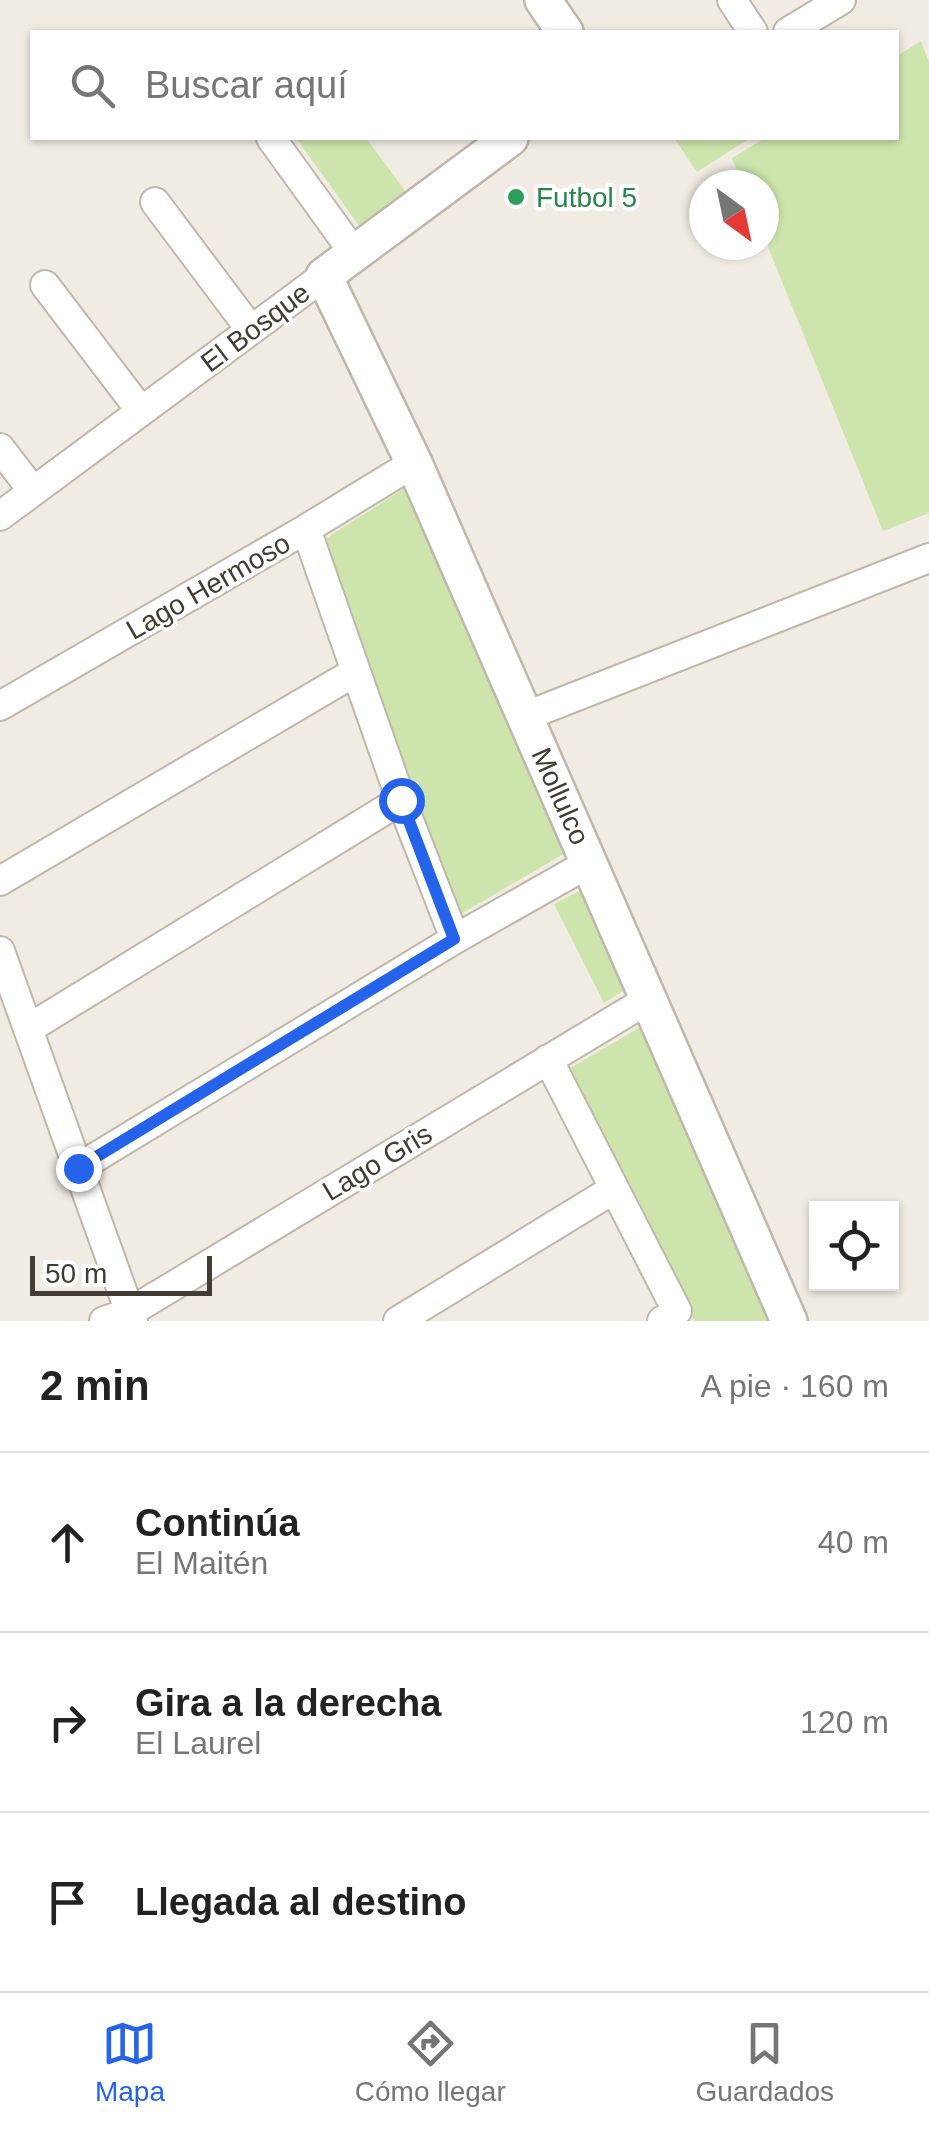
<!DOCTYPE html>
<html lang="es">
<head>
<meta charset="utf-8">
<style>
	:root { --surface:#fff; --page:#f2f2f2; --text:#222; --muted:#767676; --line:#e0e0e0; --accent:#2563eb }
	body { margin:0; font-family:Helvetica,sans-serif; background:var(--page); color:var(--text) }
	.controls { position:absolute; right:30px; bottom:30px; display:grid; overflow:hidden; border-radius:0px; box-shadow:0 2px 8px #0004 }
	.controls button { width:90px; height:90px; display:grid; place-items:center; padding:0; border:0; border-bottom:2px solid var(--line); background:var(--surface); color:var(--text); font:50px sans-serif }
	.compass { position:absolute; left:689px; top:170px; width:90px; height:90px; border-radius:50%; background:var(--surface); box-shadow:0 2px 8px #0004; rotate:147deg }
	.scale { position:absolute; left:30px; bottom:25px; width:182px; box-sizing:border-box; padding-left:10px; border:5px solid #423c34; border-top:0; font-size:28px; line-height:35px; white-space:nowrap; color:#423c34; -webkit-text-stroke:8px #fff; paint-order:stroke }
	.stop { position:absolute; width:30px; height:30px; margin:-22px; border:8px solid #2563eb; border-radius:50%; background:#fff }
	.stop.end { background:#2563eb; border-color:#fff; box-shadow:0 2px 10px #0008 }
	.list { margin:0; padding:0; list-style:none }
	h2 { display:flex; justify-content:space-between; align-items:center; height:130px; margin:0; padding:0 40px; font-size:42px }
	h2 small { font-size:32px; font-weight:400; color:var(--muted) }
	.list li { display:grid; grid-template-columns:65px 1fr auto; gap:30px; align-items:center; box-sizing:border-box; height:180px; padding:0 40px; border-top:2px solid var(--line) }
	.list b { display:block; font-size:38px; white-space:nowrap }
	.list p { margin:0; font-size:32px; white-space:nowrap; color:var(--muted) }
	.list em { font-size:32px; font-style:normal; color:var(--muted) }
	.icon { flex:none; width:55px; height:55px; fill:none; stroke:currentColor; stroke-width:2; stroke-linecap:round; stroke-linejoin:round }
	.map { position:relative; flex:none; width:929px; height:1321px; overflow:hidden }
	.search { position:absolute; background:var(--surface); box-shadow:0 2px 8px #0004; left:30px; right:30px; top:30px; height:110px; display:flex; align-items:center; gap:25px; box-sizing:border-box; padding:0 35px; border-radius:0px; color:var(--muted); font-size:38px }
	.sheet { height:670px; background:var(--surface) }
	nav { display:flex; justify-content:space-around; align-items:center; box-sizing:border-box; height:140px; border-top:2px solid var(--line); background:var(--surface); font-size:28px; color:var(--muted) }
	nav a { display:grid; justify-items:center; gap:5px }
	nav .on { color:var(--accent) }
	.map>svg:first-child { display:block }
</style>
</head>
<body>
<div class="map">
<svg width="929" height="1321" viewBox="0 0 929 1321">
	<rect width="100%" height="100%" fill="#f1ece3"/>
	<!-- green -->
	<path fill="#cde5ac" d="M921,41L929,62V513L883,531L764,237V185H743L732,158L765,138H896L897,56Z
		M296,138H366L406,192L360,227Z
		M674,138H750L697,172Z
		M405,488L567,852L461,914L453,909L322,541Z
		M581,890L628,988L604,1003L554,904Z
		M642,1026L776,1321H694L629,1188L565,1071Z"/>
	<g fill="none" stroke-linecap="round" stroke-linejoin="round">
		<!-- minor casing -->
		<g stroke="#bfb7a9" stroke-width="32">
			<path id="minor" d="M732,0L753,32
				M788,32L841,0
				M271,138L354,253
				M155,202L251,330
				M45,285L141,411
				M0,448L33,491
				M0,516L324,276
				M306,529L401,800L455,939
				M0,706L306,529L414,463
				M526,716L929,558
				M0,881L355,672
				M0,951L133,1321
				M28,1029L401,800
				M548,1059L677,1311L662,1321
				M78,1168L455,939L591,862
				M104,1321L130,1312L649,999
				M398,1321L614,1189"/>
		</g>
		<!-- tertiary casing -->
		<g stroke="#bfb7a9" stroke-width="40">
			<path id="tertiary" d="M543,0L565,32
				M510,138L324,276L414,463L789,1321"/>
		</g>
		<!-- minor -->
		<use href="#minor" stroke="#fff" stroke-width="28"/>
		<!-- tertiary -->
		<use href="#tertiary" stroke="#fff" stroke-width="35"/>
	</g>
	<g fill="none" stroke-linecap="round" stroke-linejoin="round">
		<!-- route -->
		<path stroke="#2563eb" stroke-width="12" d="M78,1168L454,939L401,800"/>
	</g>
	<!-- markers -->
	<circle fill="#2e9e5b" stroke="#fff" stroke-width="4" cx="516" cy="197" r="10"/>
	<g text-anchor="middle" stroke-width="8" stroke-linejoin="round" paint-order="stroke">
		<!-- leisure labels -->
		<g font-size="28" fill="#27864d" stroke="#fff" text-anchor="start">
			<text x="536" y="207">Futbol 5</text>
		</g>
		<!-- street labels -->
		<g font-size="28" fill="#423c34" stroke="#fff">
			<text transform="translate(255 327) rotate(-37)" y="10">El Bosque</text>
			<text transform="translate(208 586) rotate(-30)" y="10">Lago Hermoso</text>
			<text transform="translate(561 796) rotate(66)" y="10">Mollulco</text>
			<text transform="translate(377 1162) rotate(-31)" y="10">Lago Gris</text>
		</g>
	</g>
</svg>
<div class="controls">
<button><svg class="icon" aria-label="locate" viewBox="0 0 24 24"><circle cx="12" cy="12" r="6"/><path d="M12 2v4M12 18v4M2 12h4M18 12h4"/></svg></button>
</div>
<svg class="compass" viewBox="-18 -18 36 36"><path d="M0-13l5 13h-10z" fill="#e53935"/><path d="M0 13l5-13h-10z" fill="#767676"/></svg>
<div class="scale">50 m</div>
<div class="stop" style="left:401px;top:800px"></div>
<div class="stop end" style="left:78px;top:1168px"></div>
<div class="search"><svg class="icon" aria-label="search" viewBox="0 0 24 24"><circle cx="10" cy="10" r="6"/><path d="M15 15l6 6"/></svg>Buscar aquí</div>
</div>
<section class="sheet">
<h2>2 min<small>A pie · 160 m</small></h2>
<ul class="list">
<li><svg class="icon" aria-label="ahead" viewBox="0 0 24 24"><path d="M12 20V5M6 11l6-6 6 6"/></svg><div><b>Continúa</b><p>El Maitén</p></div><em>40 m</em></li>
<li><svg class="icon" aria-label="right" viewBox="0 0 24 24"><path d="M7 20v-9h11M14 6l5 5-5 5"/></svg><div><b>Gira a la derecha</b><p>El Laurel</p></div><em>120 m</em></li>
<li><svg class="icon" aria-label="arrive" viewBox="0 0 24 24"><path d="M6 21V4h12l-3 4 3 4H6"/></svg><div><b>Llegada al destino</b></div></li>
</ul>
</section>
<nav>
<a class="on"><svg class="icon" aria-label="map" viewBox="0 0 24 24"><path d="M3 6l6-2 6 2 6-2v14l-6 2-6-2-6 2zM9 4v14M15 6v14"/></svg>Mapa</a>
<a><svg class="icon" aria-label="directions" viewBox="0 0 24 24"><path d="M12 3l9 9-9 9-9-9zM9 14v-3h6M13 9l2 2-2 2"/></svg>Cómo llegar</a>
<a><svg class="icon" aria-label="saved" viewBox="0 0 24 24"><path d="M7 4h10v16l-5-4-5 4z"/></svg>Guardados</a>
</nav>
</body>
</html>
